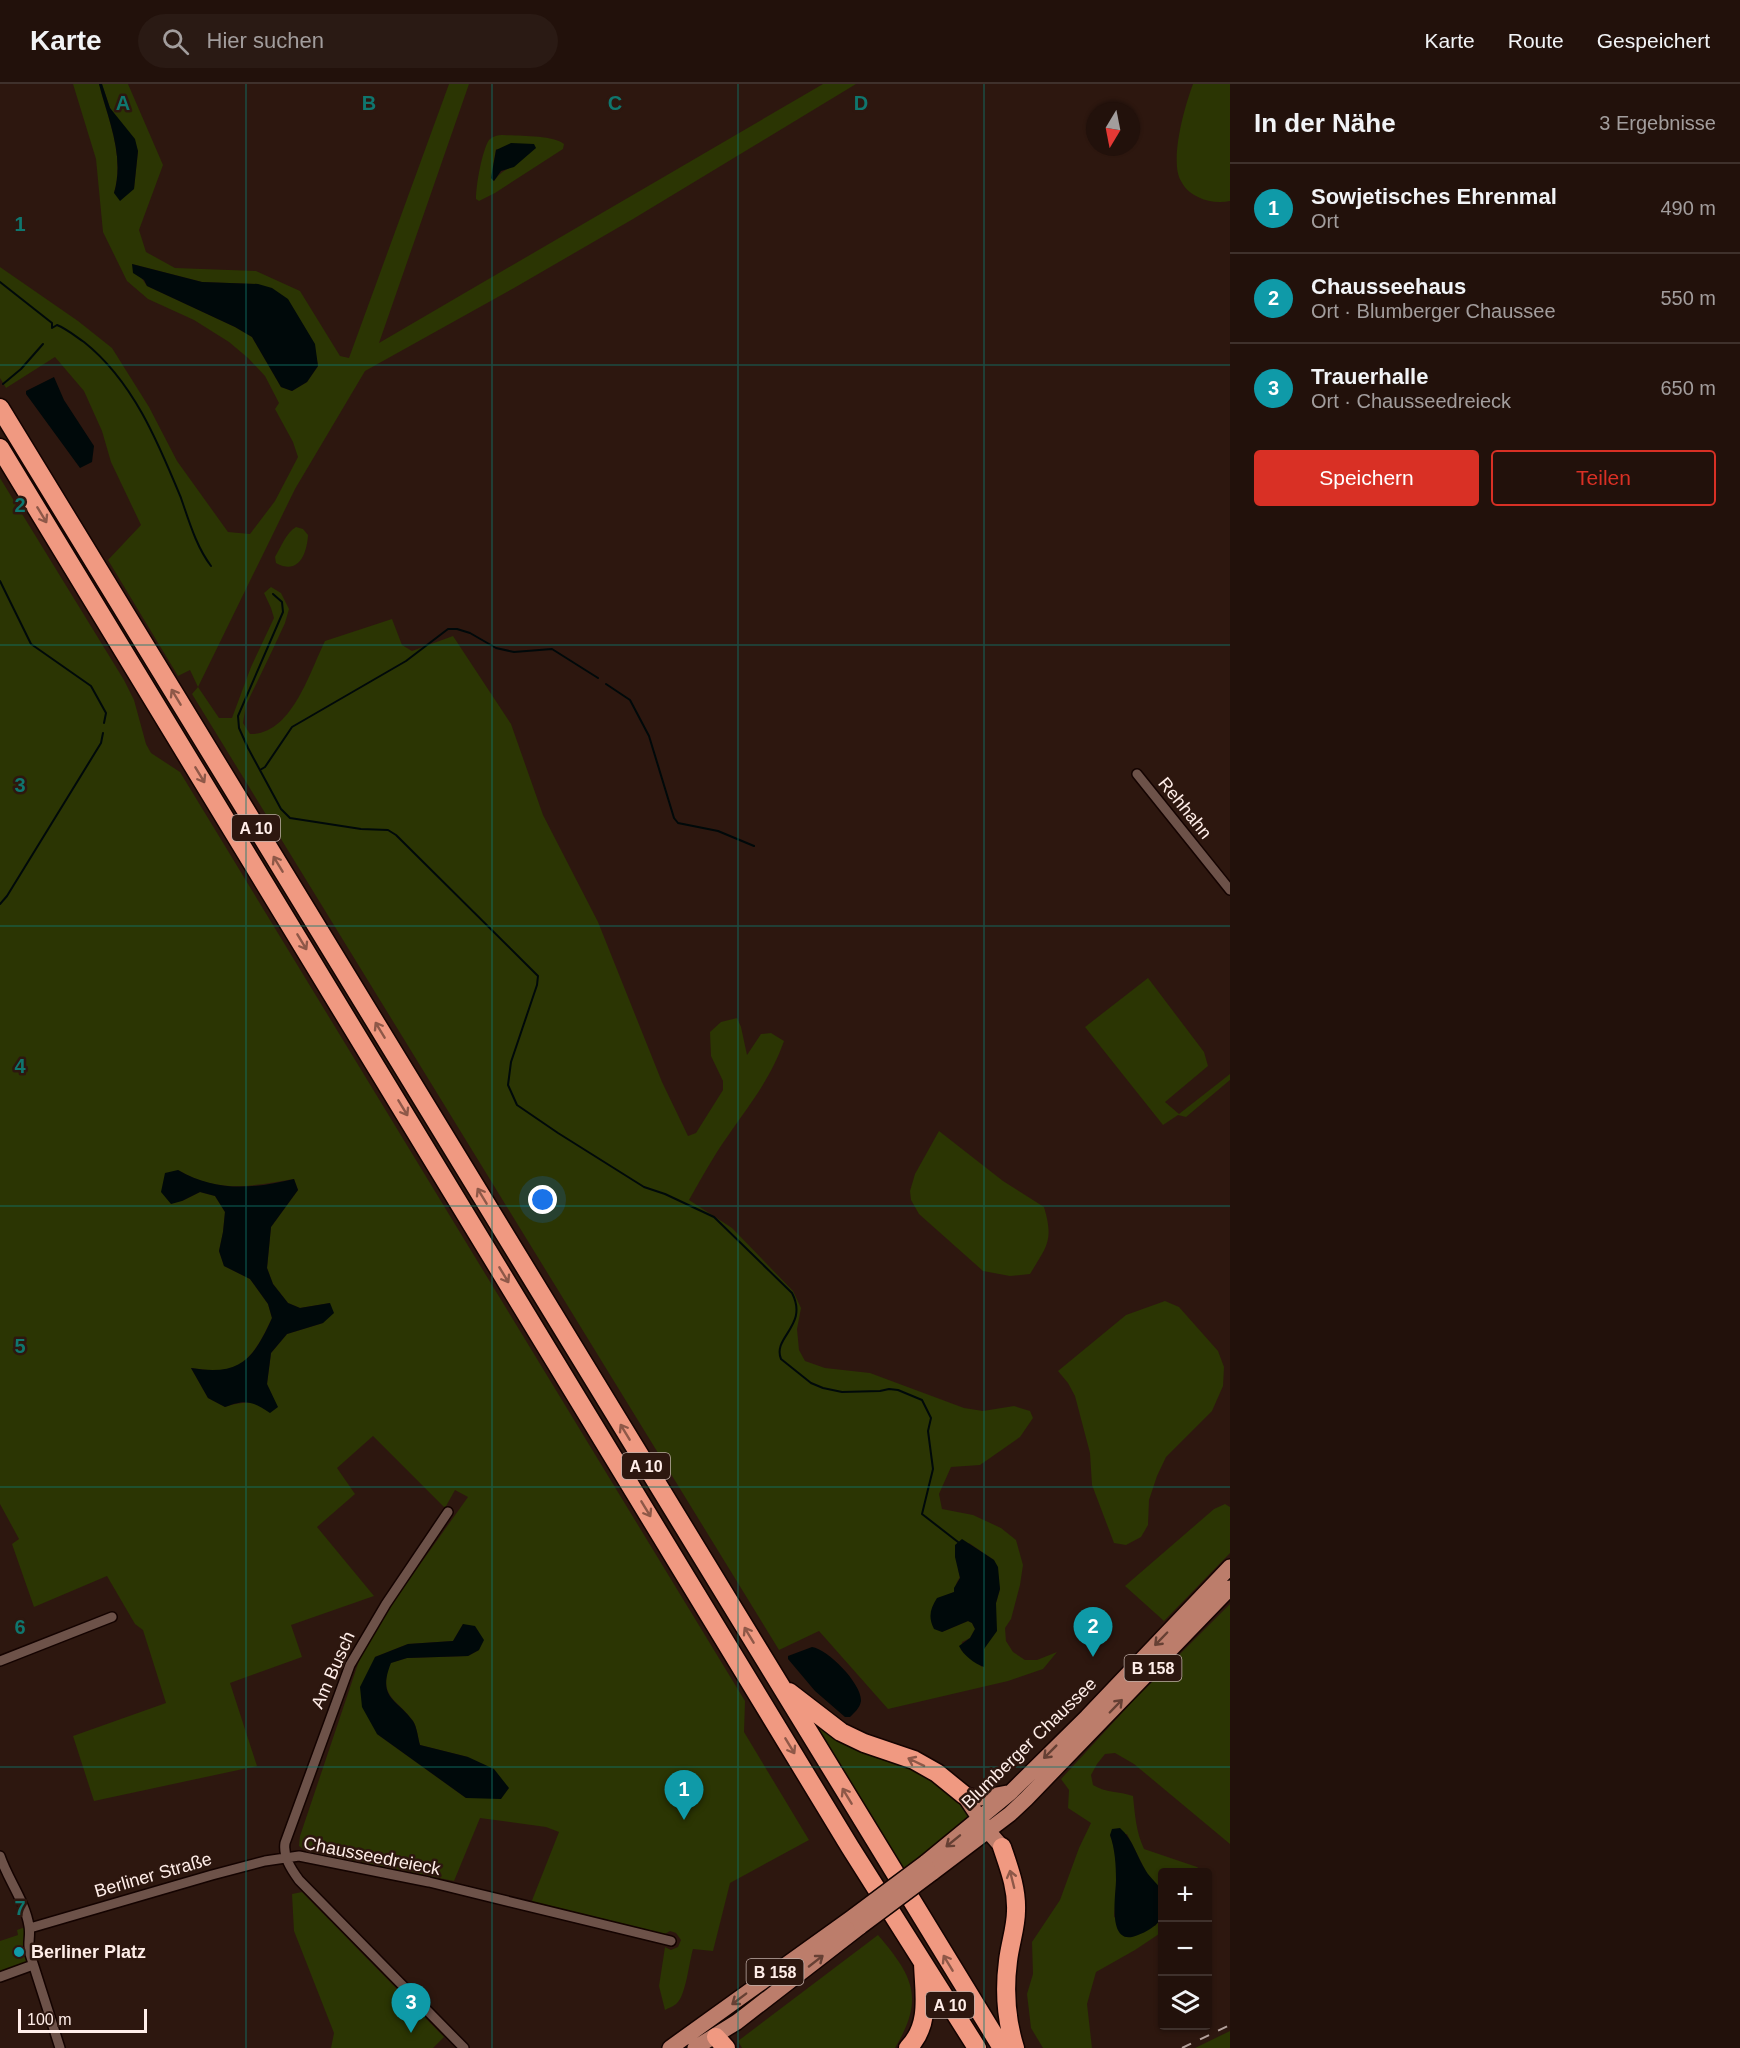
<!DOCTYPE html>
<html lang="de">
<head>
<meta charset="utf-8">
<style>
	:root { --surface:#22110b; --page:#2a1a14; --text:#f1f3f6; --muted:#a29d9d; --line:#3f312c; --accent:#d93025 }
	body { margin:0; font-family:Helvetica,sans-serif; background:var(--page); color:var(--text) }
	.controls { position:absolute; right:18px; bottom:18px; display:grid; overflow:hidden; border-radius:6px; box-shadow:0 2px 4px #0004 }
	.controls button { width:54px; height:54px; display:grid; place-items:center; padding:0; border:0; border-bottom:2px solid var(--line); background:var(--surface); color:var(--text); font:30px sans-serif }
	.compass { position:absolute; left:1086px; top:18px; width:54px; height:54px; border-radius:50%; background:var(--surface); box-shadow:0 2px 4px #0004; rotate:190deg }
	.scale { position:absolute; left:18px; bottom:15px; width:129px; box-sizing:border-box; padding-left:6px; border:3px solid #ffeee9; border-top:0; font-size:16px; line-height:21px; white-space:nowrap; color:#ffeee9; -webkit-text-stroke:4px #2d170f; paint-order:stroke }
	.you { position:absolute; left:543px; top:1116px; width:21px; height:21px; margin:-15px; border:4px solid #fff; border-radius:50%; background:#1a73e8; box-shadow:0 0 0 9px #1a73e833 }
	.badge { display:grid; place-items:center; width:39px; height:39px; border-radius:50%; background:var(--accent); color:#fff; font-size:20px; font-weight:700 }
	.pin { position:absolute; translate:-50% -50px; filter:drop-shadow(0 2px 3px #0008) }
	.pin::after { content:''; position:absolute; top:32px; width:21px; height:18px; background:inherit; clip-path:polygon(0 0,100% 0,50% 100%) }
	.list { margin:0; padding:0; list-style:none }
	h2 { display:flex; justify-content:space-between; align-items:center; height:78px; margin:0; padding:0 24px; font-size:26px }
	h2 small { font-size:20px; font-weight:400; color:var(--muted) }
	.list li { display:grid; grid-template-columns:39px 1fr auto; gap:18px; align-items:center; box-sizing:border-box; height:90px; padding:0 24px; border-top:2px solid var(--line) }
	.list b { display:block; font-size:22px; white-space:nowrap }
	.list p { margin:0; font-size:20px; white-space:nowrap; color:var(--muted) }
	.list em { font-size:20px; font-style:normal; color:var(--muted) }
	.actions { display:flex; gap:12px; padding:18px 24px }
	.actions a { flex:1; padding:14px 0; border:2px solid var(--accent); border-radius:6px; text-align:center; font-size:21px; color:var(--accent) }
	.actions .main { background:var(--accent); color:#fff }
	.icon { flex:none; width:33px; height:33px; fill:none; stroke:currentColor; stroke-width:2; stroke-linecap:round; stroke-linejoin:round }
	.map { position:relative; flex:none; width:1230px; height:1964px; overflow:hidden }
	header { display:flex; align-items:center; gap:36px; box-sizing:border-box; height:84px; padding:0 30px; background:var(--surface); border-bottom:2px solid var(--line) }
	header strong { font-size:28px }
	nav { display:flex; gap:33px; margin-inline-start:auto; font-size:21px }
	.search { width:420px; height:54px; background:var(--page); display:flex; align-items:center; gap:15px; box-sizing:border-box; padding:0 21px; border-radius:33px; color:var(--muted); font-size:22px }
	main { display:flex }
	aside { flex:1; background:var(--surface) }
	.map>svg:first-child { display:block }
</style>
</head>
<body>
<header>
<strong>Karte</strong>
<div class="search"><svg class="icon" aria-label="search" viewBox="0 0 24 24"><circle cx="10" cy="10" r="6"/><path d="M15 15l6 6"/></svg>Hier suchen</div>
<nav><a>Karte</a><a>Route</a><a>Gespeichert</a></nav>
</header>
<main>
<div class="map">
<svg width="1230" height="1964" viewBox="0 0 1230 1964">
	<rect width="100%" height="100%" fill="#2d170f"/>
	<!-- green -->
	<path fill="#2b3503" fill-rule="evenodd" d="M73,0H99C108,35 125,72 114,109L134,104L138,67L110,24L102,0H128L163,81L139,146L146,168L175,184L256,187L300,207L340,272L349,274L449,0H469L379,259L823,0H856L633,135L514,204L365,287L295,405L198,603L219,634H232L251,583L274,534L271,524L264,509L271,503L281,509L289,525L285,539L272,567L246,621L243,639L250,650C292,651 310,587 325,557L392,535L402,561L412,567L453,552L511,640L543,731L598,838L662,998L688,1052L696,1049L723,1006V997L711,972L710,948L721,938L737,934L741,943L747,971L761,950L771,949L784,957C768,1002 742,1029 717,1068C707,1084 698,1100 689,1116L732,1144L793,1207L801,1224L797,1245L799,1266L805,1277L825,1284L870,1289L964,1324L983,1327L1014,1322L1030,1327L1033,1334L1020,1353L980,1381L951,1383L939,1410L942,1425L973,1431L1001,1444L1016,1456L1023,1481L1020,1501L1011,1535L1005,1544L1006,1557L1013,1568L1025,1576H1037L1057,1568L1043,1585L1008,1597L888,1625L819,1547L779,1566L192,610L198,603L190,586L178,592L108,476L141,441L111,378L102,347L84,307L55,273L6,304L0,294V183L78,237L112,264L149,323L177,377L228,448L250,450L275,417L298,373L293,358L275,325L279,319L265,292L248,274L229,258L194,236L148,215L127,197L103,148L96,75ZM132,180L202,198L258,200L303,241L314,260L318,282L307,298L292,307L281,303L252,253L235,243L147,202ZM969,1459L994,1476L1000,1505L996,1519L995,1532L988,1558L984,1565L982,1583L961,1566L962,1558L970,1554L975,1545L972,1539L968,1537L942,1548L943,1513L954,1508L957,1498L960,1493L958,1485Z
		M1193,0H1230V117C1220,119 1207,118 1198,113C1190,109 1185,105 1181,97C1169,77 1185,21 1193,0Z
		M503,51C518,52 553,51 564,60L563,65L495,109L479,117L476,115C476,101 482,67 489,56C493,52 498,51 503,51ZM496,65L523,74C511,86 504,83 494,97L491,94Z
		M0,394L124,596L134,616L146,660L151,669L180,688L745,1617L744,1648L809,1756L730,1799L713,1867L693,1865C689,1878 686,1911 677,1919C675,1922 668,1924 665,1926L659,1902L665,1863L671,1866L678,1863L681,1856L676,1849L670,1847L665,1850L650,1847L531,1819L559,1748L546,1743L480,1734L454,1797L306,1767L299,1762L300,1752L366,1556L468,1413L455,1406L445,1424L373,1352L337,1384L355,1410L317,1443L374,1512L291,1541L302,1573L230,1599L257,1682L94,1717L73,1652L166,1619L143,1546L135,1540L107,1492L34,1523L12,1460L19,1455L0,1420ZM178,1086C219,1110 251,1102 294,1095L298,1106L271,1143L267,1184L273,1200L288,1219L300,1224L330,1219L323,1239L287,1250L271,1269L267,1300L277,1323C259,1319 244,1316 225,1323L208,1314L191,1284C201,1285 213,1288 223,1286C250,1283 262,1255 272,1234L268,1220L250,1195L224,1182L219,1167L223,1148L225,1128L215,1112L200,1108L182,1117ZM463,1540L479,1566L468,1572L407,1574L390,1579C378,1614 396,1613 413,1637C417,1643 418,1654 420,1661L468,1673L466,1714L377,1650L375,1573L408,1560L453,1557Z
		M296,443L303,445L308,451C307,469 299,492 276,479L275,473C281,463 286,449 296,443Z
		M1148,894L1204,968L1208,982L1165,1018L1179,1030L1230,990V996L1186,1033L1178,1031L1163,1041L1085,943Z
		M939,1047L1003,1097L1044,1123C1054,1157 1047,1162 1030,1190L1010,1192L983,1187L919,1130L911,1116L910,1107L915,1090Z
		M1165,1217L1179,1223L1218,1267L1224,1283L1223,1302L1212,1327L1166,1373L1157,1392L1149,1416L1148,1441L1141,1453L1126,1461L1114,1459L1092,1401L1090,1369L1075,1312L1068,1299L1058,1287L1126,1231Z
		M1225,1420L1230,1423V1469L1164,1537L1125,1502L1214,1425Z
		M1230,1520V1760L1134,1680L1115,1669L1105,1670L1097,1680L1091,1691L1093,1701C1106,1709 1119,1707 1133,1712C1135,1731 1136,1748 1144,1765L1197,1783L1204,1788H1162V1809L1146,1788L1127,1750L1110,1751C1120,1776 1116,1806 1114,1833L1155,1842L1162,1833V1848L1135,1866L1096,1888L1087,1920L1092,1964H1043L1031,1944L1027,1910L1033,1890L1032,1858L1060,1816L1079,1764L1091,1739L1068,1724L1069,1706L1061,1695L1134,1616Z
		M806,1627L895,1672L949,1702L973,1734L904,1787Z
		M302,1808L444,1953L433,1964H331L334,1949L294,1847L292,1810Z
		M25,1843L26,1878L25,1881L0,1889V1857L18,1851L17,1846Z
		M878,1851C913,1892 925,1914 895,1964H742L738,1957Z
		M1230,1947V1964H1195Z"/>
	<!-- water -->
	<path fill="#00090a" d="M99,0H102L110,24L135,55L138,67L134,105L120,117L114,109C125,72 108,35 99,0Z
		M511,59L534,60L536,64L514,83L501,87L494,97L491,94L496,66Z
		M132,180L202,198L258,200L272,204L288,215L315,260L318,282L307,298L292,307L281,303L252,253L235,243L147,202L144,196L133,189Z
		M54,293L64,316L94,362L92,378L80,384L26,310V307Z
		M178,1086C216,1108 253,1105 294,1095L298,1106L271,1143L267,1184L273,1200L288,1219L300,1224L330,1219L334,1229L323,1239L287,1250L271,1269L267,1300L278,1323L270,1329C252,1317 246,1315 225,1323L208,1314L191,1284C240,1292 253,1276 272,1234L268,1220L250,1195L224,1182L219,1167L223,1148L225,1128L215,1112L200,1108L182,1117L171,1120L161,1108L165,1089Z
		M962,1455L994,1476L998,1483L1000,1505L996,1519L997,1547L984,1565V1583C975,1580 963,1571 959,1562L970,1554L975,1545L972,1539L968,1537L942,1548L934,1545C928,1533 930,1525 937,1514L954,1508V1504L960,1494L955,1473V1461Z
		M463,1540L475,1542L484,1556L479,1566L468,1572L407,1574L391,1579C377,1614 396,1614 413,1637C417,1643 418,1654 420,1661L468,1673L494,1685L509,1704L501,1715L466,1714L377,1650L362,1623L360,1603L375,1573L408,1560L453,1557Z
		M812,1563C828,1565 862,1600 861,1617C860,1624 854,1629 850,1633H845L815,1607L788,1575V1572Z
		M1120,1744C1133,1755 1137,1773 1146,1787C1150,1794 1160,1801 1162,1809C1165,1815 1164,1831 1160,1836C1155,1843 1146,1848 1138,1851C1106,1865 1116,1811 1116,1796C1116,1781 1115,1765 1110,1751L1112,1745Z"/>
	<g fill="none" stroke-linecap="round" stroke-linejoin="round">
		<!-- stream -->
		<path stroke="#00090a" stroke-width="2" d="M0,198L52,239V244L57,241C67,245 75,252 84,258C133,297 158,358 181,414C189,437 196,462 211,482
			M3,300L21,285L43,260
			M0,497L31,560L91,602L106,629L104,639
			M273,510L282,518L283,528L238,632L239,644L248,664L281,725L290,734L361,745L388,746L396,751L538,892L537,901L511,978L508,1001L517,1021L558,1049L644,1103L665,1110L714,1133L792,1209C809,1242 772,1253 781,1275L811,1299L823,1304L842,1308L880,1307L889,1305L898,1306L922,1316L931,1334L928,1347L933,1385L922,1430L958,1458
			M606,600L630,616L649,652L674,734L678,739L718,747L754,762
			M260,686L265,683L292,643L406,577L448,545H457L470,549L496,564L514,568L552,565L598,594
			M0,820L7,812L101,659L103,649"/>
		<!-- minor casing -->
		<g stroke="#140300" stroke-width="12">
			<path id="minor" d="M1137,690L1230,806
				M448,1428L386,1520L350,1581L285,1759C283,1773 291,1785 299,1796L464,1964
				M0,1577L112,1533
				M0,1772C8,1796 25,1817 29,1842C31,1852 27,1860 30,1870L60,1964
				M30,1844L212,1791L265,1777L299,1772L429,1798L671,1857
				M0,1893L33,1881"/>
		</g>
		<!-- primary casing -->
		<g stroke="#140300" stroke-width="18">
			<path id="primary" d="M964,1711L988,1747L1002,1763
				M964,1711L981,1714L1007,1709
				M925,1779L1010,1709L1087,1633L1230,1483
				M932,1789L1010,1730L1026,1715L1230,1504
				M670,1964L854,1832
				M695,1964L737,1938L861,1842"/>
		</g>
		<!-- motorway casing -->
		<g stroke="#140300" stroke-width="21">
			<path id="motorway" d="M0,324L1002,1964
				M0,364L850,1763L977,1964
				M789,1608L841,1648L864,1659L914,1676L937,1689L964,1711
				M1002,1763C1009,1784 1017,1804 1016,1827C1016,1843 1010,1860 1008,1877C1004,1907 1006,1935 1015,1964
				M716,1953L726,1964
				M908,1964C931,1941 924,1909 923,1879"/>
		</g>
		<!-- minor -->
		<use href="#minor" stroke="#6d5249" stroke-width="9"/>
		<!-- primary -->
		<use href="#primary" stroke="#bc7d6b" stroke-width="15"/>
		<!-- motorway -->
		<use href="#motorway" stroke="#f09981" stroke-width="18"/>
		<!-- rail -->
		<path stroke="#b5a29c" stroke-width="2" stroke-dasharray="10 10" stroke-linecap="butt" d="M1182,1964L1230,1941"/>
		<!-- primary-bridge casing -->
		<g stroke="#140300" stroke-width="18" stroke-linecap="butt">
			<path id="primary-bridge" d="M854,1832L925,1779
				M861,1842L932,1789"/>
		</g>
		<!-- primary-bridge -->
		<use href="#primary-bridge" stroke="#bc7d6b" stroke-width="15"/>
	</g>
	<!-- one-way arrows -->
	<defs><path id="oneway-shaft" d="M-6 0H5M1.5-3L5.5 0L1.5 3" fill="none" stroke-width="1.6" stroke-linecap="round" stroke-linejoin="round" transform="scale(1.5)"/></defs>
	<g stroke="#8e5848">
		<use href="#oneway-shaft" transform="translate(42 431) rotate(59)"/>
		<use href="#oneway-shaft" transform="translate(176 613) rotate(-121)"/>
		<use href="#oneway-shaft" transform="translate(200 691) rotate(59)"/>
		<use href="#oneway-shaft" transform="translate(278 780) rotate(-121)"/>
		<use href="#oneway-shaft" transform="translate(302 858) rotate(59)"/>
		<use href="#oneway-shaft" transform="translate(380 946) rotate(-121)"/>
		<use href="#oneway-shaft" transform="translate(403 1024) rotate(59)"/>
		<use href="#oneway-shaft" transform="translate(482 1112) rotate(-121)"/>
		<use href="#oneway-shaft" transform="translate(504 1191) rotate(59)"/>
		<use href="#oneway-shaft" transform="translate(625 1348) rotate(-121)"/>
		<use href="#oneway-shaft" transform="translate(646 1425) rotate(59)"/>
		<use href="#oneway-shaft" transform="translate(749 1551) rotate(-121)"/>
		<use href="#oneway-shaft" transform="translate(790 1662) rotate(59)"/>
		<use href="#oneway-shaft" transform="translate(916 1678) rotate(-154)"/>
		<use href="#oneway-shaft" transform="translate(847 1712) rotate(-121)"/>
		<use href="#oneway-shaft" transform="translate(1012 1795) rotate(-104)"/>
		<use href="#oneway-shaft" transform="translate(948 1879) rotate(-121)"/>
	</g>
	<g stroke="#664034">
		<use href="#oneway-shaft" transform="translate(1161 1555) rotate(134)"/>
		<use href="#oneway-shaft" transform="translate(1116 1622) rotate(-46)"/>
		<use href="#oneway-shaft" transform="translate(1050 1668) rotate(135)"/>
		<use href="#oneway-shaft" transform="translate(953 1757) rotate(141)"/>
		<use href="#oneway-shaft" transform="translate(816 1877) rotate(-38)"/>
		<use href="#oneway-shaft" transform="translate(739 1915) rotate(143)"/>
	</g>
	<!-- grid -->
	<path fill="none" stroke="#0f766e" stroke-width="1.5" stroke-opacity="0.55" d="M246,0V1964M492,0V1964M738,0V1964M984,0V1964M0,281H1230M0,561H1230M0,842H1230M0,1122H1230M0,1403H1230M0,1683H1230"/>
	<!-- markers -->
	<circle fill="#0f9aa8" stroke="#2d170f" stroke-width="2" cx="19" cy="1868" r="6"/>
	<g text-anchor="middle" stroke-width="5" stroke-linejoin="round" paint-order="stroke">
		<!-- shield labels -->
		<g fill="#2d170f" stroke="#c0aea8" stroke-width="1.5">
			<rect x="232" y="731" width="48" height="26" rx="4.5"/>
			<rect x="622" y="1369" width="48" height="26" rx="4.5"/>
			<rect x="1124.5" y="1571" width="57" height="26" rx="4.5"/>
			<rect x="746.5" y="1875" width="57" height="26" rx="4.5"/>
			<rect x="926" y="1908" width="48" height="26" rx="4.5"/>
		</g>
		<g font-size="16" font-weight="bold" fill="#ffeee9">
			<text x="256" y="750">A 10</text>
			<text x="646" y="1388">A 10</text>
			<text x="1153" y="1590">B 158</text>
			<text x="775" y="1894">B 158</text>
			<text x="950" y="1927">A 10</text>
		</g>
		<!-- street labels -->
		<g font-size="18" fill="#ffeee9" stroke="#2d170f">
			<text transform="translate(1185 724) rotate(51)" y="6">Rehhahn</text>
			<text transform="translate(333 1586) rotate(-66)" y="6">Am Busch</text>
			<text transform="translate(1029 1659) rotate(-44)" y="6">Blumberger Chaussee</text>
			<text transform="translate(372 1772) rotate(11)" y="6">Chausseedreieck</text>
			<text transform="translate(153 1791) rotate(-16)" y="6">Berliner Straße</text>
		</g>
		<!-- poi labels -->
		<g font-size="18" font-weight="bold" fill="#ffeee9" stroke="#2d170f" text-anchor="start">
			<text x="31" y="1874">Berliner Platz</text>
		</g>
	</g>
	<g font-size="20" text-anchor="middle" font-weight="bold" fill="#0f766e" stroke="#2d170f" stroke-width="5" stroke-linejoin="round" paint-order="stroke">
		<text x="123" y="26">A</text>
		<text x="369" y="26">B</text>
		<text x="615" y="26">C</text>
		<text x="861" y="26">D</text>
		<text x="20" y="147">1</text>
		<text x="20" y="428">2</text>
		<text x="20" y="708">3</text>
		<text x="20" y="989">4</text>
		<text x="20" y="1269">5</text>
		<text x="20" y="1550">6</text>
		<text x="20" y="1831">7</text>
	</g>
</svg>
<div class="controls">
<button>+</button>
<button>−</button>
<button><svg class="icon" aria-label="layers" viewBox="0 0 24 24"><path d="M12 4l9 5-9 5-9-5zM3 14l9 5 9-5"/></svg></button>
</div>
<svg class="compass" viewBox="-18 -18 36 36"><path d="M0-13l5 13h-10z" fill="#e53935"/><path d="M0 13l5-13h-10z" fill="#a29d9d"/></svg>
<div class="scale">100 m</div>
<div class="you"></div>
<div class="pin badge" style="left:684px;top:1736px;background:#0f9aa8">1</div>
<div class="pin badge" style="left:1093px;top:1573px;background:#0f9aa8">2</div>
<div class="pin badge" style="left:411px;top:1949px;background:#0f9aa8">3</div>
</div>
<aside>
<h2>In der Nähe<small>3 Ergebnisse</small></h2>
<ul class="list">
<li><span class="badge" style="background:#0f9aa8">1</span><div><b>Sowjetisches Ehrenmal</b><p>Ort</p></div><em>490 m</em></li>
<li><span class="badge" style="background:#0f9aa8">2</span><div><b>Chausseehaus</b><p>Ort · Blumberger Chaussee</p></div><em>550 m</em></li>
<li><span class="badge" style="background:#0f9aa8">3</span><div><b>Trauerhalle</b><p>Ort · Chausseedreieck</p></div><em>650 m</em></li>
</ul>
<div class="actions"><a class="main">Speichern</a><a>Teilen</a></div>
</aside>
</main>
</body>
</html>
